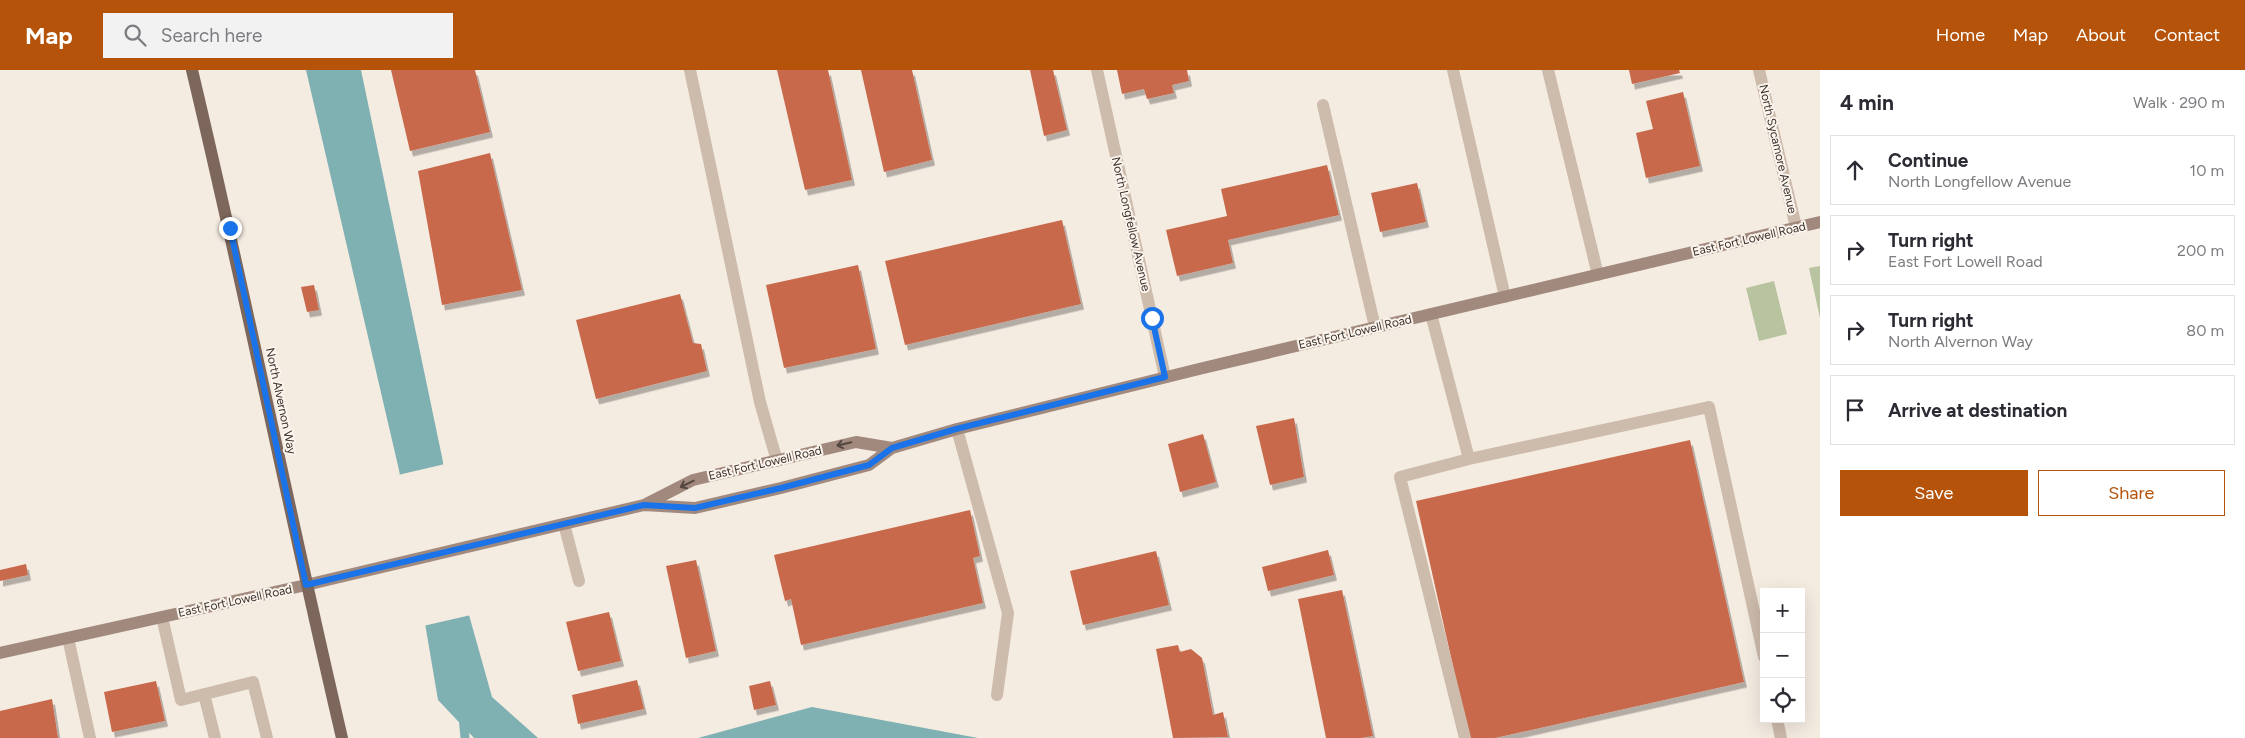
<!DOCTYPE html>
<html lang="en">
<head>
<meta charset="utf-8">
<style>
	:root { --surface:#fff; --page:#f2f2f3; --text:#2b2b33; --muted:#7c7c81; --line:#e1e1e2; --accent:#b45309 }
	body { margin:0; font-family:Figtree,sans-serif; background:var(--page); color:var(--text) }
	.controls { position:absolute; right:15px; bottom:15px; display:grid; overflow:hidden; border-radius:0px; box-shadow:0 5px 20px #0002 }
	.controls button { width:45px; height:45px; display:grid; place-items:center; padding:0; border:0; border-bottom:1px solid var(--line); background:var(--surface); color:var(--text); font:25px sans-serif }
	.stop { position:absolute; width:15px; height:15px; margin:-11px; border:4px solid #1a73e8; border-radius:50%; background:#fff }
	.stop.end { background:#1a73e8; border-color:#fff; box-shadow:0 1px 5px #0008 }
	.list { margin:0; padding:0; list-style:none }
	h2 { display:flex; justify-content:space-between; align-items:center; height:65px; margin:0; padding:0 20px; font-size:21px }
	h2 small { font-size:16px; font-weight:400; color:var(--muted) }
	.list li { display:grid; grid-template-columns:32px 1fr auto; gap:15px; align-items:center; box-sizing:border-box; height:70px; margin:0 10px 10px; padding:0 10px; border:1px solid var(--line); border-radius:0px }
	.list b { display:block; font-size:19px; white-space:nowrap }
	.list p { margin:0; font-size:16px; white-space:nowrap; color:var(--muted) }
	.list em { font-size:16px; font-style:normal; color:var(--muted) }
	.actions { display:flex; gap:10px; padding:15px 20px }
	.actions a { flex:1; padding:11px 0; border:1px solid var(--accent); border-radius:0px; text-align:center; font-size:18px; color:var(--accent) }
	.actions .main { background:var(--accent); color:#fff }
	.icon { flex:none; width:28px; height:28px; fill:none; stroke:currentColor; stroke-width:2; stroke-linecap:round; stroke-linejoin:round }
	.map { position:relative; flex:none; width:1820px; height:668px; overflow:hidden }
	header { display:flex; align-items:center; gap:30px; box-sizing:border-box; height:70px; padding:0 25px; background:var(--accent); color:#fff }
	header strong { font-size:24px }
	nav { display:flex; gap:28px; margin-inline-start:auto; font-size:18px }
	.search { width:350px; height:45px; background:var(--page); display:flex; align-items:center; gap:12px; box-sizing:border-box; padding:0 18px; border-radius:0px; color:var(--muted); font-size:19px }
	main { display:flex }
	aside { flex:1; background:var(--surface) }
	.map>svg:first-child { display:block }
</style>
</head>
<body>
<header>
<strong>Map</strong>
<div class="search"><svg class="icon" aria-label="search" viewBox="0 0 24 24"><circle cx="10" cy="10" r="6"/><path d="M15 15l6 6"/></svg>Search here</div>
<nav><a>Home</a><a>Map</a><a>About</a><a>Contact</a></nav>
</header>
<main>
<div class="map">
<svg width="1820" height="668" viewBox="0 0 1820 668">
	<defs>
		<filter id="shadow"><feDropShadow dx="3" dy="5.5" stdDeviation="0" flood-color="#0004"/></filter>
	</defs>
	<rect width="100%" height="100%" fill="#f4ebe1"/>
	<!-- green -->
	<path fill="#b8c4a0" d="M1820,196V248L1809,198Z
		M1774,211L1787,264L1759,271L1746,218Z"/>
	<!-- water -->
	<path fill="#7fb0b2" d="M306,0H361L442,387L469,545L492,627L538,668H474L438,630L399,400Z
		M812,637L978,668H698Z"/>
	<!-- pier -->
	<path fill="#f4ebe1" d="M445,394L471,545L423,556L398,405Z"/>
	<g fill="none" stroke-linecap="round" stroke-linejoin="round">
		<!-- stream -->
		<path stroke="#7fb0b2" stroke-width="9" d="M463,646L465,668"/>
	</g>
	<!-- building -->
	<path fill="#c8694b" filter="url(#shadow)" d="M391,0H475L490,62L410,81Z
		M777,0H828L852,110L805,120Z
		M861,0H912L932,90L884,102Z
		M1030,0H1053L1067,60L1044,66Z
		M1117,0H1187L1189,11L1172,15L1174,23L1147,29L1144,19L1122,24Z
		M1629,0H1679L1680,3L1632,14Z
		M1683,22L1700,96L1646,108L1636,63L1653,59L1646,31Z
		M490,83L522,220L442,235L418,101Z
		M1327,95L1339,145L1228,170L1233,193L1177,206L1166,160L1227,146L1221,119Z
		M1417,113L1426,152L1380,162L1371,123Z
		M1062,150L1081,234L905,275L885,191Z
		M858,195L876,279L784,298L766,215Z
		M314,215L319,240L307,242L301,217Z
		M680,224L693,273L701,274L707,301L596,329L576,250Z
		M1294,348L1304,407L1270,415L1256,356Z
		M1203,364L1216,412L1180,422L1168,374Z
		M1690,370L1744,612L1495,668H1469L1416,431Z
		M970,440L980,486L973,488L983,533L801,575L791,529L785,531L774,485Z
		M1328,480L1334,505L1268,521L1262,497Z
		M1156,481L1169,535L1083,555L1070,501Z
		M696,490L716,581L686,588L666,496Z
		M26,494L28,505L0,511V500Z
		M1342,520L1373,666L1361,668H1326L1298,529Z
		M609,542L621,591L578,601L566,552Z
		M1178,575L1180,582L1191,579L1202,588L1213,645L1223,642L1228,667L1173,668L1156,579Z
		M637,610L644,639L578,654L572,625Z
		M156,611L165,651L112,662L104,622Z
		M770,611L776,635L754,640L749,616Z
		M52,629L58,668H0V641Z"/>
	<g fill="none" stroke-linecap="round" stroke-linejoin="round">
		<!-- service -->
		<path stroke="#cdbbac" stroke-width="12" d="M690,0L760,332L777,391
			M1453,0L1505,227
			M1548,0L1598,205
			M1323,35L1375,257
			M1431,244L1469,389
			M957,359L1008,543L997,625
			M564,454L579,511
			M162,547L181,630L253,612L267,668
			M68,568L90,668
			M204,624L215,668
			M1777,649L1781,668
			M1465,668L1400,407L1469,389L1709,337L1764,587"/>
		<!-- minor -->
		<path stroke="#cdbbac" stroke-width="12" d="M1097,0L1165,307
			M1759,0L1796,157"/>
		<!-- secondary -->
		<path stroke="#a18a7d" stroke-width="12" d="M644,435L695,438L781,418L869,395L892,378L957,359L1199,299L1820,152
			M0,583L306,515L644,435L693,410L856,372L892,378"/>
		<!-- primary -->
		<path stroke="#7d675c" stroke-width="12" d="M192,0C245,222 290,446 342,668"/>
	</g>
	<!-- one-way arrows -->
	<defs><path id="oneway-shaft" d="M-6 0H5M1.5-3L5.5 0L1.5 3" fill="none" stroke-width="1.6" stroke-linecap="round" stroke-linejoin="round" transform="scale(1.25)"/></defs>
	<g stroke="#544640">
		<use href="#oneway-shaft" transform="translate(844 374) rotate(166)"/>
		<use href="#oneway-shaft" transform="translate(687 414) rotate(154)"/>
	</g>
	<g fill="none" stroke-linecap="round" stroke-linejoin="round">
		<!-- route -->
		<path stroke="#1a73e8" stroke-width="6" d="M230,158L306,515L644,435L695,438L781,418L869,395L892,378L956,359L1165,307L1152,248"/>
	</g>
	<g text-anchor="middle" stroke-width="4" stroke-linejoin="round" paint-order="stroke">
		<!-- street labels -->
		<g font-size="12" fill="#3b302b" stroke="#fbf5ee">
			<text transform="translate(1778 79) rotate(77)" y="4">North Sycamore Avenue</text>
			<text transform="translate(1131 154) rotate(77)" y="4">North Longfellow Avenue</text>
			<text transform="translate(1749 169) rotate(-13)" y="4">East Fort Lowell Road</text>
			<text transform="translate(1355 262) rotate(-13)" y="4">East Fort Lowell Road</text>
			<text transform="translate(281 331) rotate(78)" y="4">North Alvernon Way</text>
			<text transform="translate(765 393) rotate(-13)" y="4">East Fort Lowell Road</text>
			<text transform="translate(235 531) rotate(-12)" y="4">East Fort Lowell Road</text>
		</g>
	</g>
</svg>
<div class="controls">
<button>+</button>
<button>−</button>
<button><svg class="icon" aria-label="locate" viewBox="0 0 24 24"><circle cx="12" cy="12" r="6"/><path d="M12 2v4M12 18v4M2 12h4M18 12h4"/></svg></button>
</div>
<div class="stop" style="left:1152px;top:248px"></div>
<div class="stop end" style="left:230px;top:158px"></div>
</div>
<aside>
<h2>4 min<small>Walk · 290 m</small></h2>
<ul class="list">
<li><svg class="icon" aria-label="ahead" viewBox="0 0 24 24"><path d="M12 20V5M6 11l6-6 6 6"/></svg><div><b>Continue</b><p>North Longfellow Avenue</p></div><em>10 m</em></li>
<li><svg class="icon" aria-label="right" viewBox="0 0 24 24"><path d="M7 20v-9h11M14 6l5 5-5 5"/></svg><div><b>Turn right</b><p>East Fort Lowell Road</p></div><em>200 m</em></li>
<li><svg class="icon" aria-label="right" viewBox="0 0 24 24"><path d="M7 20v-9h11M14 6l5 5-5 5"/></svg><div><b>Turn right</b><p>North Alvernon Way</p></div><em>80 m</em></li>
<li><svg class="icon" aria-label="arrive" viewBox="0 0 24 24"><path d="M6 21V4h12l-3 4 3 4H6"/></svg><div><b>Arrive at destination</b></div></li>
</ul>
<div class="actions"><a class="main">Save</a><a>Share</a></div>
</aside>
</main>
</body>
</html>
